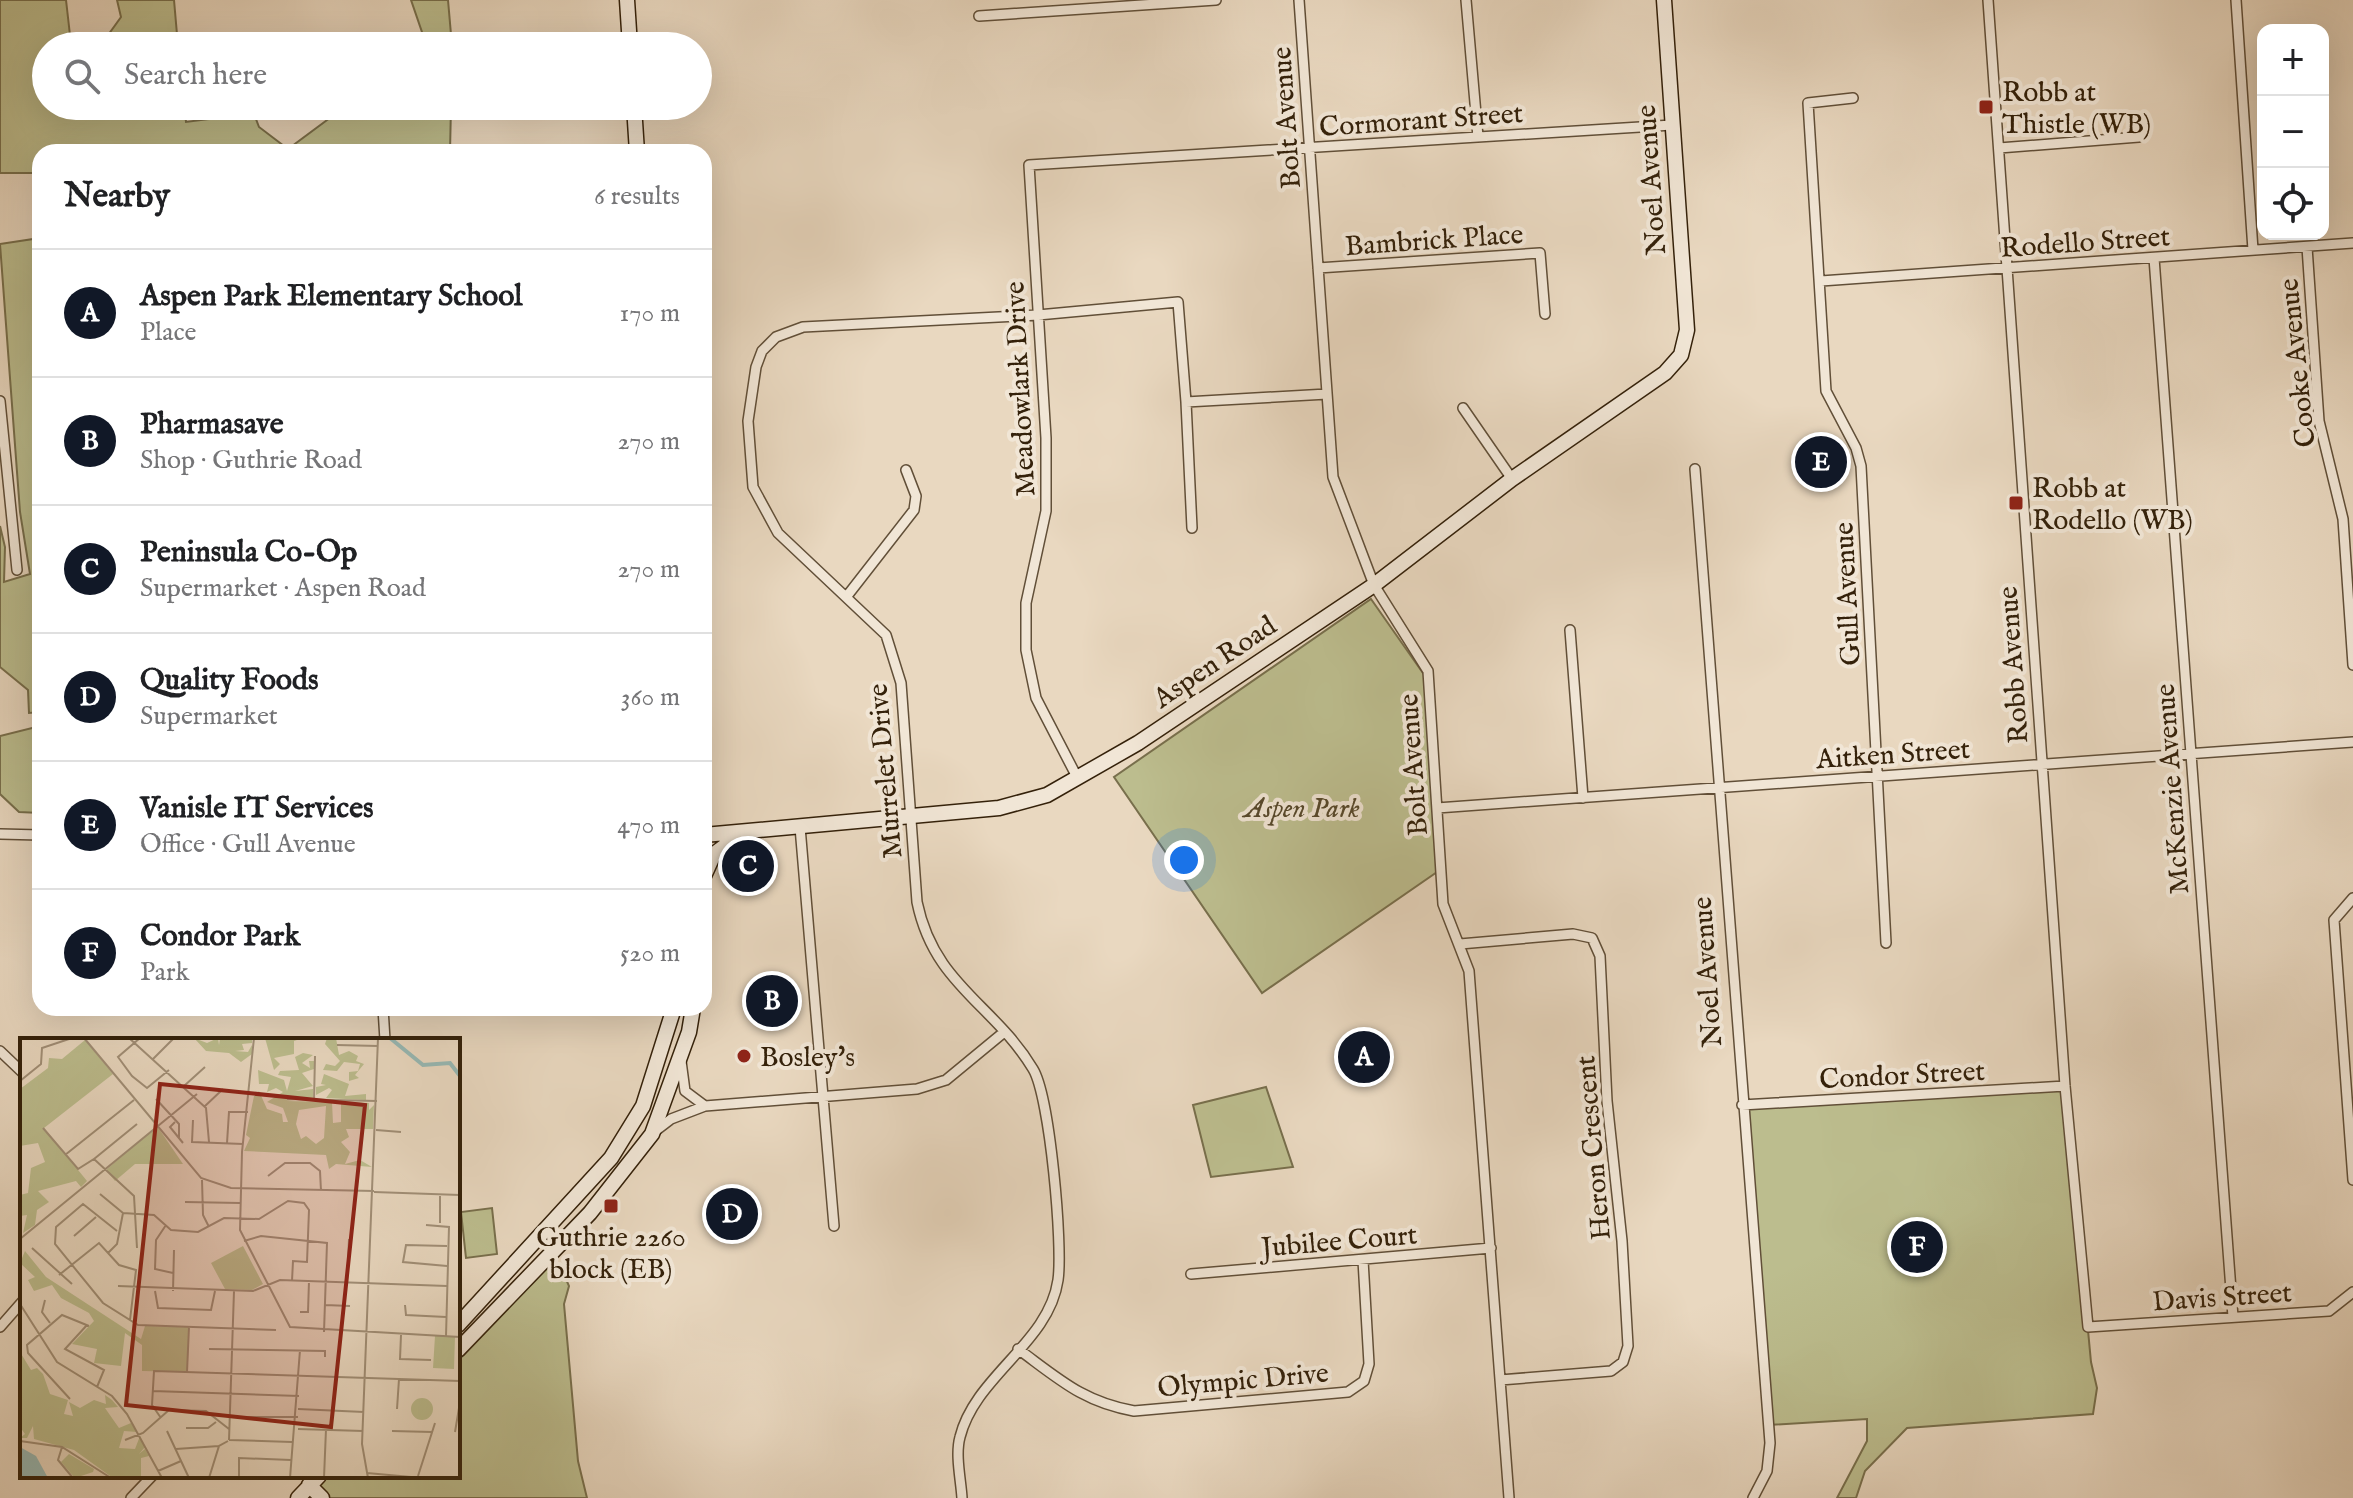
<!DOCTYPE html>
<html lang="en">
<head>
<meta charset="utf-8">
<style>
	:root { --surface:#fff; --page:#f2f2f2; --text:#202124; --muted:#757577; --line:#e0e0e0; --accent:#111827 }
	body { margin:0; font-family:"IM FELL English",serif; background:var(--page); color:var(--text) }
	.controls { position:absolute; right:24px; top:24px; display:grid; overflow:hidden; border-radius:16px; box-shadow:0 8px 32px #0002 }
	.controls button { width:72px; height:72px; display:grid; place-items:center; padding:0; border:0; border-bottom:2px solid var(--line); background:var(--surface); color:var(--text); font:40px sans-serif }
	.you { position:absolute; left:1184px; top:860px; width:28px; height:28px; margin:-20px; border:6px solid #fff; border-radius:50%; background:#1a73e8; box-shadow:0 0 0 12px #1a73e833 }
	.badge { display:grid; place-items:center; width:52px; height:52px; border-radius:50%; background:var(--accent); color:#fff; font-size:26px; font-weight:700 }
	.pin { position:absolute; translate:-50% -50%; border:4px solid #fff; box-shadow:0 2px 8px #0006 }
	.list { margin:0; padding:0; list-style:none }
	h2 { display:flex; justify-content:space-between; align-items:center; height:104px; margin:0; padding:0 32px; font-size:34px }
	h2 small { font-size:26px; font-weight:400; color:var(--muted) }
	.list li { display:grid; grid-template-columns:52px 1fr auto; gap:24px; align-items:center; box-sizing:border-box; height:128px; padding:0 32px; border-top:2px solid var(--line) }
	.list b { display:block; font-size:30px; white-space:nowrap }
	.list p { margin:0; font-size:26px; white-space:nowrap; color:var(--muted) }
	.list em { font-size:26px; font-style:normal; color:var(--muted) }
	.icon { flex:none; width:44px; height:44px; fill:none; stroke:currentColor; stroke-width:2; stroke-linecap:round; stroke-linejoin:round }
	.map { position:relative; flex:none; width:2353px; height:1498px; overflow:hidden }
	.search { position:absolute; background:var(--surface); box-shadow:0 8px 32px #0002; left:32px; top:32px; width:680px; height:88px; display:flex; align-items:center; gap:20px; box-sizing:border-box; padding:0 28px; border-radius:44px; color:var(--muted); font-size:30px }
	.panel { position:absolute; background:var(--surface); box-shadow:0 8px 32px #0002; left:32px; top:144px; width:680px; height:872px; border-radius:24px }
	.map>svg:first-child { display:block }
</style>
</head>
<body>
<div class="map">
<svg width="2353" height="1498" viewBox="0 0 2353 1498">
	<rect width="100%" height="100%" fill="#e9d8c0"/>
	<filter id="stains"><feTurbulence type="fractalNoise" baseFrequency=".0025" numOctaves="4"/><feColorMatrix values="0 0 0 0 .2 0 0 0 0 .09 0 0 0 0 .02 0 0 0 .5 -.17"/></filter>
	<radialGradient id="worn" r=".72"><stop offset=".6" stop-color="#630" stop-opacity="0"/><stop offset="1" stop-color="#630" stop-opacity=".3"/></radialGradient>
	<!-- green -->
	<path fill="#bcbd8e" stroke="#786f4c" stroke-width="2" d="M0,0H66L71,44L103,42L121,17L117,0H174L178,46H46V106H184L186,122L216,118L217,106H251L259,127L288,149L346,106H436L439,109L451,106L450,152H40V171L37,173H0Z
		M411,0H448L452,46H431L422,32Z
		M40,238V278L36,280L40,342V712L29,713L28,690L0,667V526L5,547L4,582L30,574L20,512L0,244Z
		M1371,599L1425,676L1437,872L1262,993L1114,777Z
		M40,726V813L19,812L0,794V736Z
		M2065,1086L2091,1362L2097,1388L2093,1414L1907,1428L1865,1471L1856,1498H1837L1867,1441V1419L1769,1425L1742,1105Z
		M1266,1087L1293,1167L1211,1177L1193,1105Z
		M492,1208L497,1254L466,1258L461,1212Z
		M538,1265L562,1270L569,1286L564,1304L578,1461L587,1498H322L309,1485L319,1476H458V1350Z"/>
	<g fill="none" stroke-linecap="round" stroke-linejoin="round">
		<!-- street casing -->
		<g stroke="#614f38" stroke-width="12">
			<path id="street" d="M1299,0L1333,477L1374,585L1428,671L1443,904L1469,971L1509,1498
				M1466,0L1478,137
				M1988,0L2065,1086L2088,1327L2329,1311L2353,1292
				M2236,0L2253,250
				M979,16L1216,0
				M1853,98L1808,103L1826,391L1856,448L1861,466L1886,943
				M1999,148L2139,137
				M2307,247L2319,421L2343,519L2353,665
				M2154,258L2233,1317
				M1318,268L1540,253L1545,314
				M1821,281L2353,243
				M0,401L17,570
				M1186,402L1192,528
				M1463,408L1512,479
				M1695,469L1770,1443L1767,1471L1753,1498
				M847,596L914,510L916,496L906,470
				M1570,630L1583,798
				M1078,779L1036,698L1026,650V603L1046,511V438L1029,165L1672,125
				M1437,808L2353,742
				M800,827L834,1226
				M0,834L40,835
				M2353,898L2334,920L2353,1180
				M1460,944L1573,934L1592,938L1600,956L1607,1101L1622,1241L1628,1346L1623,1362L1611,1371L1500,1380
				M383,1008L385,1040
				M0,1051L22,1072
				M681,1061L685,1091L705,1106
				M1742,1105L2065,1086
				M654,1132L671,1119L705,1106L917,1089L946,1080L1003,1033
				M1191,1274L1491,1248
				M0,1327L22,1302
				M1018,1349C1059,1379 1083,1402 1134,1411L1348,1392L1364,1381L1369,1364L1363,1260
				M131,1498L152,1476
				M962,1498C961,1480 955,1455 960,1437C975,1376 1049,1343 1058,1280C1063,1246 1050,1097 1033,1069C994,1004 934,985 917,902L901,683L886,635L778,533L753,487L748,421L756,367L762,351L776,337L803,327L1038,315L1178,302L1186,402L1327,394"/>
		</g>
		<!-- secondary casing -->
		<g stroke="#34210a" stroke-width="17">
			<path id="secondary" d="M627,0L630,46
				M634,106L637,152
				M704,835L999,808L1047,795L1138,743L1374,585L1512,479L1665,373L1681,355L1687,330L1664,0
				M704,876L714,854L740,835
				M458,1325L611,1158L643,1106L674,1008
				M458,1350L590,1213L652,1134L689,1032L693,1008
				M309,1485L322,1498
				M298,1498L319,1476"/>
		</g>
		<!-- street -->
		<use href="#street" stroke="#f1e6d6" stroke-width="9"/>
		<!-- secondary -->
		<use href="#secondary" stroke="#f1e6d6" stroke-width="14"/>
	</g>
	<!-- markers -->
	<g fill="#8f2418" stroke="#f1e6d6" stroke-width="3">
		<rect x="1978" y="99" width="16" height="16" rx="4"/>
		<rect x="2008" y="495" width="16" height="16" rx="4"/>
		<circle cx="744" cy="1056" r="8"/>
		<rect x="603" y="1198" width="16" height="16" rx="4"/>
	</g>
	<g text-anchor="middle" stroke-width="8" stroke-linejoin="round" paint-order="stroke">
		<!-- poi labels -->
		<g font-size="28" fill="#34210a" stroke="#f1e6d6" text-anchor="start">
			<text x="2002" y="101">Robb at<tspan x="2002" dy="32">Thistle (WB)</tspan></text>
			<text x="2032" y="497">Robb at<tspan x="2032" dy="32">Rodello (WB)</tspan></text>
			<text x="760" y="1066">Bosley's</text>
			<text x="611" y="1246" text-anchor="middle">Guthrie 2260<tspan x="611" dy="32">block (EB)</tspan></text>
		</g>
		<!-- street labels -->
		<g font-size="28" fill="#34210a" stroke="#f1e6d6">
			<text transform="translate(1285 118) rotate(-94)" y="10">Bolt Avenue</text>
			<text transform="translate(1421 119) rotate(-4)" y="10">Cormorant Street</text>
			<text transform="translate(1650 180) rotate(-94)" y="10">Noel Avenue</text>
			<text transform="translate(1434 239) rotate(-4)" y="10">Bambrick Place</text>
			<text transform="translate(2085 241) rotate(-4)" y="10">Rodello Street</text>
			<text transform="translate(2296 363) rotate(-96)" y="10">Cooke Avenue</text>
			<text transform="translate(1019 389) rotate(-93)" y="10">Meadowlark Drive</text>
			<text transform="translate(1846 594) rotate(-93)" y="10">Gull Avenue</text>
			<text transform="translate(1214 661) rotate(-34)" y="10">Aspen Road</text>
			<text transform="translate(2012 665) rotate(-94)" y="10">Robb Avenue</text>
			<text transform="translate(1893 753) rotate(-4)" y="10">Aitken Street</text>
			<text transform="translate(1412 765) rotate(-94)" y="10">Bolt Avenue</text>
			<text transform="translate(884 771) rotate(-95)" y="10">Murrelet Drive</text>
			<text transform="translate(2171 789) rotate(-94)" y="10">McKenzie Avenue</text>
			<text transform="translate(1706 972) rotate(-94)" y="10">Noel Avenue</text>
			<text transform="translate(1902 1074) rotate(-3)" y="10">Condor Street</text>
			<text transform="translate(1592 1148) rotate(-95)" y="10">Heron Crescent</text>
			<text transform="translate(1339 1240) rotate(-5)" y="10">Jubilee Court</text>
			<text transform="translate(2222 1296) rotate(-4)" y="10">Davis Street</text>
			<text transform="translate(1243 1379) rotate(-5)" y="10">Olympic Drive</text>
		</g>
		<!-- park labels -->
		<g font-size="28" font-style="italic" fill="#56482b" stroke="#f1e6d6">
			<text x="1302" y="817">Aspen Park</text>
		</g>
	</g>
	<!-- overview -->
	<g transform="translate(20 1038)">
		<rect width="440" height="440" fill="#e9d8c0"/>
		<path d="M174,0L187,5L198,0L199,7L200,0H232V5L222,6L224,12L215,13L228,14L232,7V16L221,24L209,15L186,13ZM245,0H278L280,1L274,3V16L254,20L260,26L254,32ZM307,0H316L319,17L329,13L338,18L336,23L344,26L335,37L339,40L329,43V34L338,33L340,26L324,24L317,33L303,32L306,26L315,28L320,23L305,6ZM65,2L93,36L24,90L67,143L61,149L56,143L18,153L29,164L17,172L15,187L3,195L7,177L0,178V157L8,155L11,130L25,124L18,105L0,108V51L28,30L29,20L42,21ZM283,15L293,17L282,25L290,30L289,23H294V31L282,35L293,48L275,53L293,51V60L266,63L312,64L313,85L321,84V63L349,65V72L354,67L353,91H326L329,99L321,104L330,114L325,126L340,122L352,129L316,126L309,131L306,117L224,113L230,100L226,97L234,58L239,53L247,71L262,76L263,84H268L263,70L247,64L263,54L256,50L247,54L249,46H239L238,32L264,42L267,53L271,39L258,37L260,33L279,32L275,19ZM306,68L304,100L296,106L286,98L281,101L276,86L279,72ZM304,36L329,46L325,58L346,56V62L306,60L312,52L309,50L296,57V49L306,47L301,46ZM137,88L163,126H115L95,143L86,132ZM223,208L243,246L232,252L205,251L191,225ZM5,213L26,239L121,301L125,288L169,289L167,334L122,333V307L105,295L101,328L74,325L77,311L52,306L74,283L69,275L41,260L32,247L14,253L8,242L15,239L0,225ZM415,298H435L434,331L413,330ZM0,314L11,332L17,330L23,336L30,356L48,362L44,376L53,378L49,364L60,370L74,362L86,366L85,357L92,362L98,369L85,370L99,390L111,385L117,394L104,393L99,410L115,411L120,398L125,409L119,416L125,411L129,418L121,420V440H93L54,412L14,401L13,388L7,400H0L5,396L0,389ZM391 371a11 11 0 1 1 22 0a11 11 0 1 1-22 0ZM49,416L74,431L73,434L55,440L41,424Z" fill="#bcbd8e" fill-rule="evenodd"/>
		<path d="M0,409L16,418L28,440H0Z" fill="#97b9b5"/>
		<path fill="none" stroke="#97b9b5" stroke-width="4" d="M370,0L403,27L430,25L440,38"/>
		<path fill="none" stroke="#a18f77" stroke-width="2" d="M64,0L181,140L211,150L354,153M109,0L186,70L189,104M120,0L98,19L112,38L127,50L149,32M234,0L222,114L220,192L270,289L440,299M317,7L358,8M132,22L154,0M0,43L21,26L22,10L52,0M164,48L185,29M136,61L159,86V100M267,61L357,63M294,62L295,18M184,69L203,51M173,82L172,104L223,106M155,84L150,89L163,105M23,90L58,131L74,121L114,158L117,210M356,92L381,94M207,105L209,74H228M45,117L114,62M74,121L117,86M248,138L265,125H290L300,133L301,153M182,142L183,177L189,189M354,154L440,157M80,156L103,175M420,156V185M165,164L220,165M103,175L134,177L151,192L178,194L204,180L239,181L268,163L284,165L289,172L287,224L273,223L272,243M146,187L136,202L135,231L153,235M406,187L429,189L426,298M97,193L63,166L36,189L35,206L83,265L118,287L256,292M54,198L76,179M0,201L177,56M224,203L241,198L307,205L304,294M12,210L52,246M88,215L97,206L103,175M427,228L383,224L386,207L427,208M39,237L79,205L99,227L116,232L110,282M327,245L329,201M98,248L233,253L260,242L427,248M135,253L138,270L191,272L195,253M153,253L154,212M25,262L22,274L30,285M0,266L37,324L92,358L107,376L142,440M305,267L330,268M385,267L386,277L426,279M280,274H288L289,243M67,287L45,311L84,332L77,349M381,297L380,321L411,322M189,311L305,313V319M167,334L169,289M133,353L279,358M50,361L8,315L7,307L42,277L69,288M278,371L344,374M377,371L379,341M210,379H278M141,380L132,367L134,333L440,343M166,390H188L196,384M278,391L343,393M147,393L169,440M372,393L412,394M435,394L440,364M105,402L123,395L149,372L186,373L209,391M209,402L214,253M209,402L272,404M0,403L42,409L91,440M42,409L38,422L53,440M156,411L199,408M138,433L161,423M347,435L402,440M398,438L415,385M189,440L199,408L208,403M219,440V420L271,422M270,440L280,312M304,440L306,391M348,440L342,406L358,0"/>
		<path fill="#8f2418" fill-opacity="0.15" stroke="#8f2418" stroke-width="4" d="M140,46L345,67L311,389L106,367Z"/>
		<rect width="440" height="440" fill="none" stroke="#34210a" stroke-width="4"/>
	</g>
	<rect width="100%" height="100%" filter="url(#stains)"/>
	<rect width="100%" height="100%" fill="url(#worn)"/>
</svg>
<div class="controls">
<button>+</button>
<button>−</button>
<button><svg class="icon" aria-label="locate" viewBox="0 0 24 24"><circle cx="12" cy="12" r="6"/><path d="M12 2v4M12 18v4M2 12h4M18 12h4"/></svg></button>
</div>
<div class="you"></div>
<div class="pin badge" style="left:1364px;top:1057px">A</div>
<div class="pin badge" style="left:772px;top:1001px">B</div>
<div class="pin badge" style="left:748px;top:866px">C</div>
<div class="pin badge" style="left:732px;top:1214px">D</div>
<div class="pin badge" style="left:1821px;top:462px">E</div>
<div class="pin badge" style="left:1917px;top:1247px">F</div>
<div class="search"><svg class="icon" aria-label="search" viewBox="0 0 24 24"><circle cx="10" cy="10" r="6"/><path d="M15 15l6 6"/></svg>Search here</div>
<section class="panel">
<h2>Nearby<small>6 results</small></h2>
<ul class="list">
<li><span class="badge">A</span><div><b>Aspen Park Elementary School</b><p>Place</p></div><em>170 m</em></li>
<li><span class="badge">B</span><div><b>Pharmasave</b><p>Shop · Guthrie Road</p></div><em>270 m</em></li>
<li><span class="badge">C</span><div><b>Peninsula Co-Op</b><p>Supermarket · Aspen Road</p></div><em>270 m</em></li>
<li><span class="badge">D</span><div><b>Quality Foods</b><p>Supermarket</p></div><em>360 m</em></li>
<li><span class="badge">E</span><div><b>Vanisle IT Services</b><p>Office · Gull Avenue</p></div><em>470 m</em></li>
<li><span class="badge">F</span><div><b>Condor Park</b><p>Park</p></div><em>520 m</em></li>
</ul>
</section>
</div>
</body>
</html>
